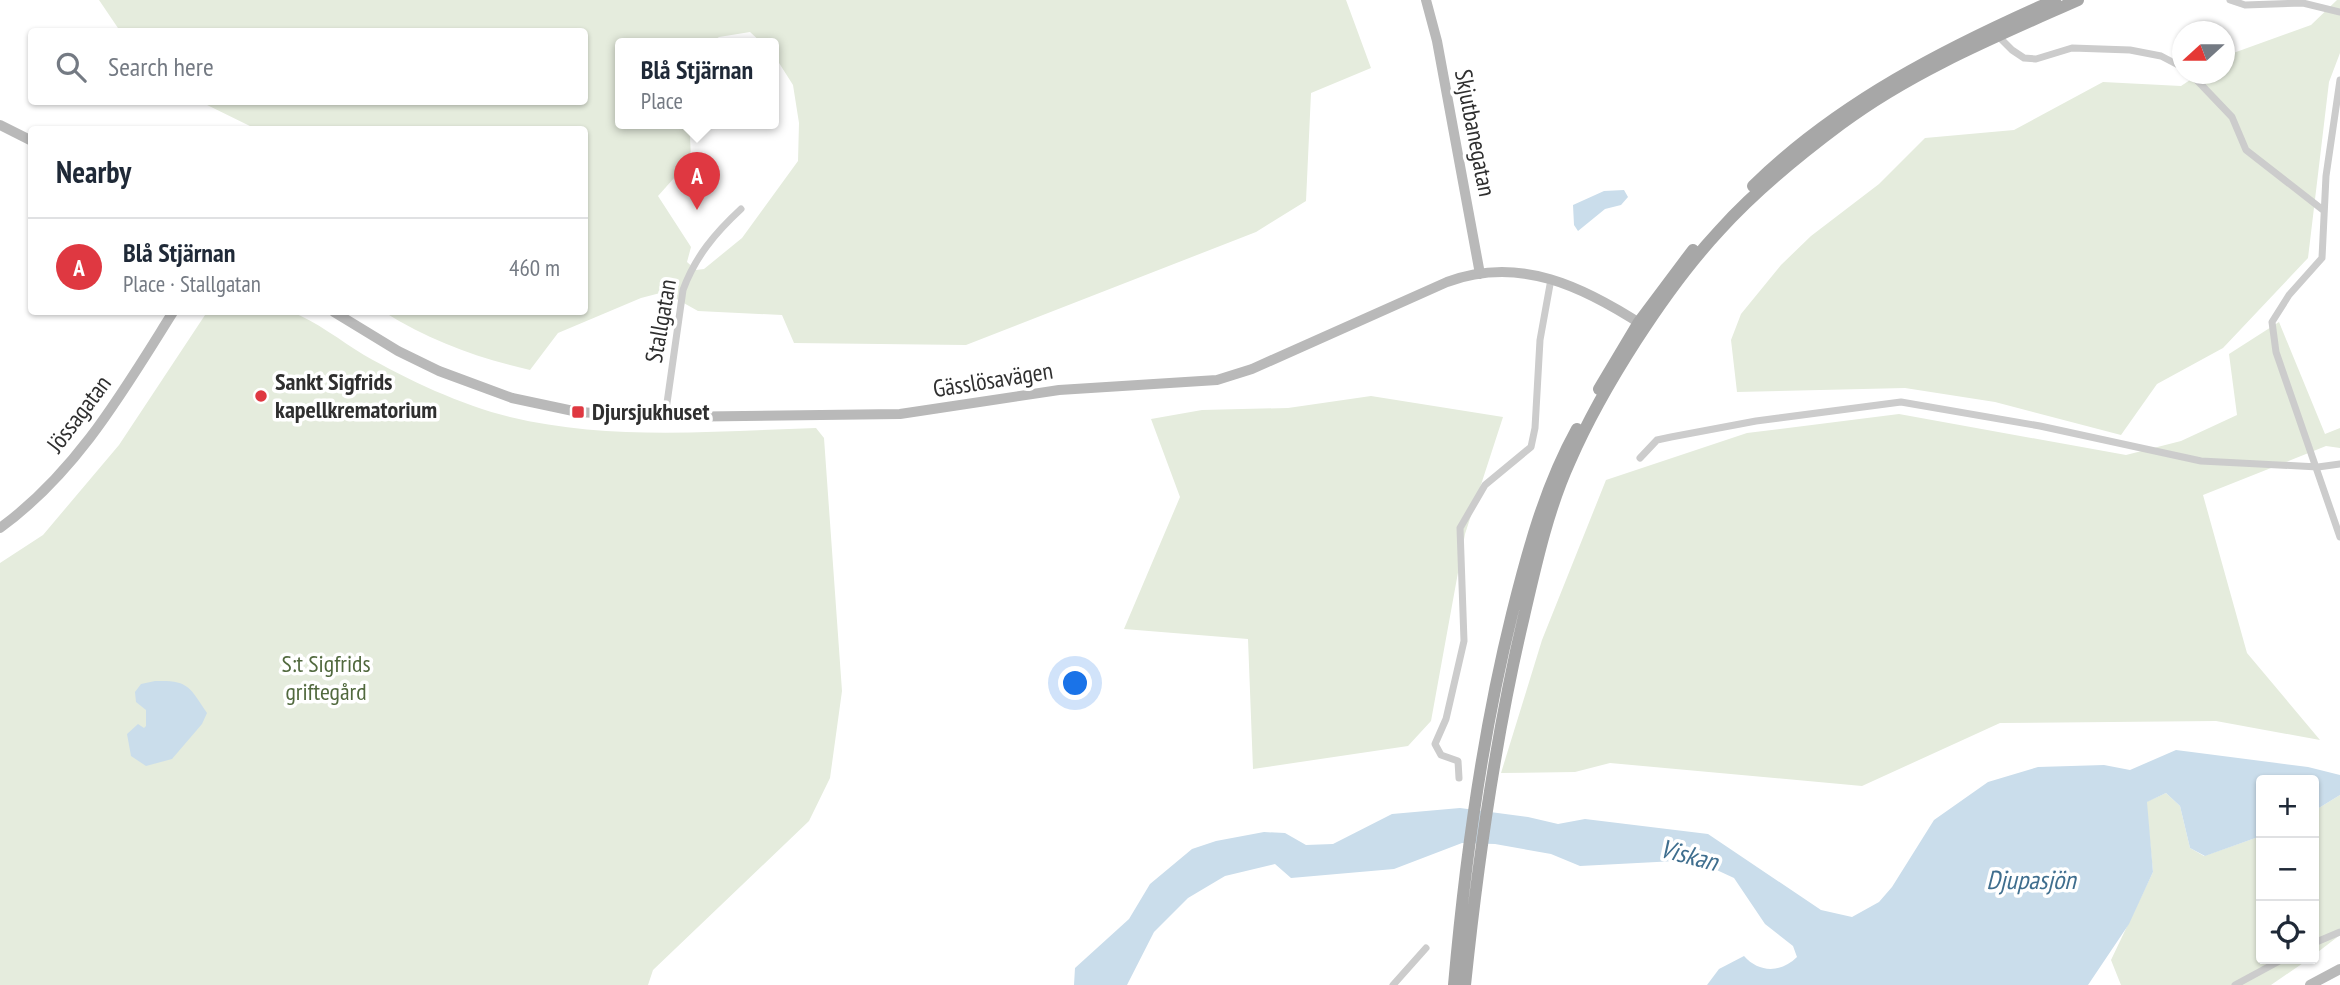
<!DOCTYPE html>
<html lang="en">
<head>
<meta charset="utf-8">
<style>
	:root { --surface:#fff; --page:#f6f6f7; --text:#1f2937; --muted:#747a83; --line:#e0e1e3; --accent:#df3841 }
	body { margin:0; font-family:"PT Sans Narrow",sans-serif; background:var(--page); color:var(--text) }
	.controls { position:absolute; right:21px; bottom:21px; display:grid; overflow:hidden; border-radius:7px; box-shadow:0 2px 5px #0004 }
	.controls button { width:63px; height:63px; display:grid; place-items:center; padding:0; border:0; border-bottom:2px solid var(--line); background:var(--surface); color:var(--text); font:35px sans-serif }
	.compass { position:absolute; left:2172px; top:21px; width:63px; height:63px; border-radius:50%; background:var(--surface); box-shadow:0 2px 5px #0004; rotate:249deg }
	.you { position:absolute; left:1076px; top:684px; width:24px; height:24px; margin:-18px; border:5px solid #fff; border-radius:50%; background:#1a73e8; box-shadow:0 0 0 10px #1a73e833 }
	.badge { display:grid; place-items:center; width:46px; height:46px; border-radius:50%; background:var(--accent); color:#fff; font-size:23px; font-weight:700 }
	.pin { position:absolute; translate:-50% -58px; filter:drop-shadow(0 2px 4px #0008) }
	.pin::after { content:''; position:absolute; top:37px; width:24px; height:21px; background:inherit; clip-path:polygon(0 0,100% 0,50% 100%) }
	.popup { position:absolute; left:615px; top:38px; width:164px; height:91px; box-sizing:border-box; display:grid; place-content:center; border-radius:7px; background:var(--surface); filter:drop-shadow(0 2px 5px #0005); font-size:23px; white-space:nowrap; color:var(--muted) }
	.popup b { font-size:26px; color:var(--text) }
	.popup::after { content:''; position:absolute; left:50%; top:100%; margin-left:-14px; border:14px solid transparent; border-top-color:var(--surface) }
	.list { margin:0; padding:0; list-style:none }
	h2 { display:flex; justify-content:space-between; align-items:center; height:91px; margin:0; padding:0 28px; font-size:30px }
	h2 small { font-size:23px; font-weight:400; color:var(--muted) }
	.list li { display:grid; grid-template-columns:46px 1fr auto; gap:21px; align-items:center; box-sizing:border-box; height:98px; padding:0 28px; border-top:2px solid var(--line) }
	.list b { display:block; font-size:26px; white-space:nowrap }
	.list p { margin:0; font-size:23px; white-space:nowrap; color:var(--muted) }
	.list em { font-size:23px; font-style:normal; color:var(--muted) }
	.icon { flex:none; width:38px; height:38px; fill:none; stroke:currentColor; stroke-width:2; stroke-linecap:round; stroke-linejoin:round }
	.map { position:relative; flex:none; width:2340px; height:985px; overflow:hidden }
	.search { position:absolute; background:var(--surface); box-shadow:0 2px 5px #0004; left:28px; top:28px; width:560px; height:77px; display:flex; align-items:center; gap:18px; box-sizing:border-box; padding:0 24px; border-radius:7px; color:var(--muted); font-size:26px }
	.panel { position:absolute; background:var(--surface); box-shadow:0 2px 5px #0004; left:28px; top:126px; width:560px; height:189px; border-radius:7px }
	.map>svg:first-child { display:block }
</style>
</head>
<body>
<div class="map">
<svg width="2340" height="985" viewBox="0 0 2340 985">
	<rect width="100%" height="100%" fill="#fff"/>
	<!-- green -->
	<path fill="#e5ecdd" fill-rule="evenodd" d="M99,0H1346L1371,68L1311,93L1306,201L1256,232L966,345L794,343L782,315L698,311L664,292L641,298L558,333L530,370C478,358 430,341 384,312H584V130L256,129L201,102H584V32L120,31ZM750,32L763,44H774V55L793,85L799,123L798,161L742,238L704,269L696,270L687,262L691,247L658,196L691,159L690,136L686,124H620V44H708L719,37Z
		M2337,0H2340V53L2329,82L2308,258L2223,348L2157,384L2121,435L1995,402L1905,388L1737,392L1731,340L1741,314L1781,265L1811,236L1879,184L1925,138L2014,130L2103,82L2181,86L2199,74H2224L2225,56L2311,25Z
		M207,312C225,312 276,307 291,312C316,321 341,341 364,355C408,380 461,405 510,417C609,441 715,431 816,428L824,438L842,691L830,778L809,821L653,970L648,985H0V563L43,535L119,445Z
		M2279,322L2325,434L2340,428V448L2326,446L2203,495L2247,653L2320,740L2216,721L2000,723L1862,786L1610,763L1575,772L1501,773L1542,640L1606,480L1747,433L1899,414L2126,455L2181,441L2237,415L2229,354Z
		M1371,396L1503,417L1465,534L1431,721L1408,746L1253,769L1248,639L1124,629L1180,497L1151,419L1202,410L1288,408Z
		M2166,793L2180,806L2190,848L2204,856L2261,836V959H2309L2271,985H2121L2111,960L2153,872L2146,802Z
		M2340,795V935L2314,955V811Z"/>
	<!-- water -->
	<path fill="#caddeb" d="M1624,190L1628,197L1621,205L1605,209L1578,231L1574,225L1573,205L1604,191Z
		M155,681C188,680 189,686 207,713L202,724L172,759L146,766L131,756L127,734L138,724L144,728L146,726V710L136,702L135,692L141,684Z
		M2176,750L2308,767L2340,775V795L2314,811V780H2261V836L2205,856L2190,848L2180,806L2166,793L2147,802L2153,872L2129,924L2088,985H1707L1719,969L1744,956C1759,973 1781,973 1797,957L1793,946L1765,924L1734,878L1695,860L1580,866L1551,854L1495,844L1462,843L1394,869L1291,878L1275,864L1225,876L1188,898L1154,932L1127,985H1074L1075,968L1129,919L1150,884L1192,849L1216,841L1264,832L1285,833L1306,845L1333,844L1392,814L1460,808L1528,817L1558,824L1585,819L1708,834L1821,910L1852,917L1879,902L1892,887L1934,820L1988,782L2038,767L2104,765L2130,770Z"/>
	<g fill="none" stroke-linecap="round" stroke-linejoin="round">
		<!-- street -->
		<path stroke="#ccc" stroke-width="7" d="M2230,0L2245,5L2303,3L2340,12
			M1998,36L2012,50L2024,58L2036,59L2072,48L2130,50L2161,56L2182,67
			M2191,74L2232,117L2246,150L2323,210
			M2340,80L2326,176L2322,258L2289,295L2272,322L2276,352L2340,537
			M665,417L683,290C695,257 715,233 741,209
			M1640,458L1657,440L1671,437L1756,421L1901,402L2040,426L2201,461L2318,467L2340,464
			M1459,778L1458,761L1441,755L1435,744L1446,719L1464,641L1460,528L1485,485L1531,447L1535,428L1540,340L1551,279
			M2314,943L2340,932
			M1393,985L1426,948
			M2235,985L2283,959"/>
		<!-- secondary -->
		<path stroke="#b9b9b9" stroke-width="10" d="M1426,0L1437,41L1480,274
			M0,125L32,141
			M334,312L398,351L439,371L512,398L578,412L665,417L900,414L1059,390L1217,380L1252,369L1447,282C1520,255 1584,287 1644,326
			M0,528C77,472 124,390 173,312
			M2310,985L2340,969"/>
		<!-- primary -->
		<path stroke="#a7a7a7" stroke-width="12" d="M1753,186C1839,102 1946,48 2055,0
			M1599,389L1639,322L1693,250
			M1454,985C1465,860 1482,735 1512,614C1528,550 1545,487 1577,429
			M1465,985C1478,860 1495,738 1524,616C1536,564 1548,509 1570,461C1602,388 1665,289 1719,231C1754,192 1798,156 1841,124C1912,71 1997,36 2078,0"/>
	</g>
	<!-- markers -->
	<g fill="#df3841" stroke="#fff" stroke-width="2.5">
		<circle cx="261" cy="396" r="7"/>
		<rect x="571" y="405" width="14" height="14" rx="3.5"/>
	</g>
	<g text-anchor="middle" stroke-width="7" stroke-linejoin="round" paint-order="stroke">
		<!-- street labels -->
		<g font-size="24" fill="#2f2f2f" stroke="#fff">
			<text transform="translate(1475 133) rotate(79)" y="8">Skjutbanegatan</text>
			<text transform="translate(661 321) rotate(-80)" y="8">Stallgatan</text>
			<text transform="translate(993 380) rotate(-9)" y="8">Gässlösavägen</text>
			<text transform="translate(79 414) rotate(-53)" y="8">Jössagatan</text>
		</g>
		<!-- poi labels -->
		<g font-size="24" font-weight="bold" fill="#2f2f2f" stroke="#fff" text-anchor="start">
			<text x="275" y="390">Sankt Sigfrids<tspan x="275" dy="28">kapellkrematorium</tspan></text>
			<text x="592" y="420">Djursjukhuset</text>
		</g>
		<!-- park labels -->
		<g font-size="24" fill="#51693e" stroke="#fff">
			<text x="326" y="672">S:t Sigfrids<tspan x="326" dy="28">griftegård</tspan></text>
		</g>
		<!-- water labels -->
		<g font-size="26" font-style="italic" fill="#3f6e8e" stroke="#fff">
			<text transform="translate(1689 855) rotate(15)" y="9">Viskan</text>
			<text x="2031" y="889">Djupasjön</text>
		</g>
	</g>
</svg>
<div class="controls">
<button>+</button>
<button>−</button>
<button><svg class="icon" aria-label="locate" viewBox="0 0 24 24"><circle cx="12" cy="12" r="6"/><path d="M12 2v4M12 18v4M2 12h4M18 12h4"/></svg></button>
</div>
<svg class="compass" viewBox="-18 -18 36 36"><path d="M0-13l5 13h-10z" fill="#e53935"/><path d="M0 13l5-13h-10z" fill="#747a83"/></svg>
<div class="you"></div>
<div class="pin badge" style="left:697px;top:210px">A</div>
<div class="popup"><b>Blå Stjärnan</b>Place</div>
<div class="search"><svg class="icon" aria-label="search" viewBox="0 0 24 24"><circle cx="10" cy="10" r="6"/><path d="M15 15l6 6"/></svg>Search here</div>
<section class="panel">
<h2>Nearby<small></small></h2>
<ul class="list">
<li><span class="badge">A</span><div><b>Blå Stjärnan</b><p>Place · Stallgatan</p></div><em>460 m</em></li>
</ul>
</section>
</div>
</body>
</html>
